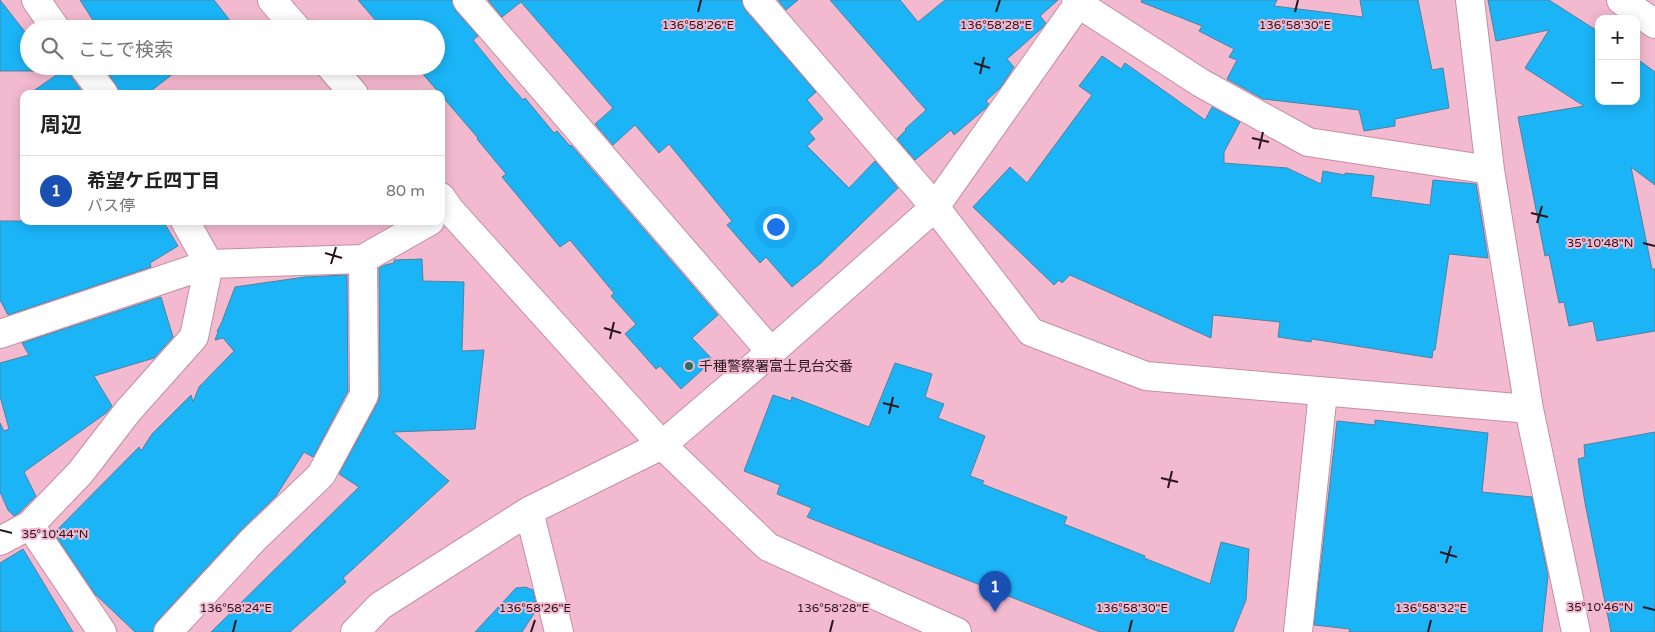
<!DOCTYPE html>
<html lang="ja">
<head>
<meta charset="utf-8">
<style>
	:root { --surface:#fff; --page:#f6f6f6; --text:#222; --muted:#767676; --line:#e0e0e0; --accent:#2d6f5f }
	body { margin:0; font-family:"Varela Round","Noto Sans JP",sans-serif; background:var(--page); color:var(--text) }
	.controls { position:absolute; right:15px; top:15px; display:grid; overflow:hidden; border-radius:10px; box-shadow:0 2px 12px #0003 }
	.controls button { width:45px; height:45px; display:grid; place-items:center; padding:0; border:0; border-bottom:1px solid var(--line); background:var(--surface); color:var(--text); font:25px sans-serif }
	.you { position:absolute; left:775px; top:226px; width:18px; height:18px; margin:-12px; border:4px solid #fff; border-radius:50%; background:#1a73e8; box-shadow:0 0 0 8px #1a73e833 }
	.badge { display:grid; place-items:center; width:32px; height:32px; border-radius:50%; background:var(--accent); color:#fff; font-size:16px; font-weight:700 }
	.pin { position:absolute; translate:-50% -41px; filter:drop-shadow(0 1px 2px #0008) }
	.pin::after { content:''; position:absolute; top:26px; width:18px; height:15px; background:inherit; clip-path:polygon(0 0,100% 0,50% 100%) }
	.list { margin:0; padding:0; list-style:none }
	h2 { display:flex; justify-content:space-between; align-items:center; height:65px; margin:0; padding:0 20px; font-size:21px }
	h2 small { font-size:16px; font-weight:400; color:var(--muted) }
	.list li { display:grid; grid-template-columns:32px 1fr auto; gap:15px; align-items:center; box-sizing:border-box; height:70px; padding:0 20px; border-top:1px solid var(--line) }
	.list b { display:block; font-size:19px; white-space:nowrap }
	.list p { margin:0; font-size:16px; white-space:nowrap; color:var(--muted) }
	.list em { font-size:16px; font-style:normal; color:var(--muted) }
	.icon { flex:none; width:28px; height:28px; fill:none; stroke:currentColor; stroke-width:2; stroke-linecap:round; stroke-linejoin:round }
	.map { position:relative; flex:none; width:1655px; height:632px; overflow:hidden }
	.search { position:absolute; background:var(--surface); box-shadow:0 2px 12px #0003; left:20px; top:20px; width:425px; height:55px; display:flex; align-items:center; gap:12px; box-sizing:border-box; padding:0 18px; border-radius:28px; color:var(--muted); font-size:19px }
	.panel { position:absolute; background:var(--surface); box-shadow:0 2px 12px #0003; left:20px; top:90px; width:425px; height:135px; border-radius:10px }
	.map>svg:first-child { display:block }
</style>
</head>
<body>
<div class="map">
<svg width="1655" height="632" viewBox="0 0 1655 632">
	<rect width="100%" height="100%" fill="#f3b9ce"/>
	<!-- building -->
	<path fill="#1bb4f6" stroke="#5083a0" d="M0,0L29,37V66H68L70,75L84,94H29L62,71H0Z
		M80,0H214L235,27L233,29H91L96,25Z
		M358,0H452L455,10L478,36L473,40L503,77L523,100L525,98L554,133L557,131L570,146L571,145L718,315L692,338L713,360L681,389L660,366L656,369L625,334L636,324L611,296L614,293L570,240L560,247L502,177L506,174L477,139L478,138L416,66H436V29H383Z
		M488,0H742L745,10L816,92L807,100L823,119L809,132L815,139L807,146L849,188L875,161L898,188L821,263L792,287L766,257L760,263L727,225L732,221L669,144L659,153L635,125L613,145L595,124L613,108L521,2L502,17Z
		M778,0H798L786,10Z
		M830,0H900L918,22L945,0H1058L1040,16L1046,23L1041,29L1007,59L1014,67L1000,88L986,101L989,104L986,108L954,135L951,130L915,160L897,139L906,130L905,129L926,110Z
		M1142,0H1277L1274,6L1363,17L1360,0H1418L1432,70L1443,68L1449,108L1395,119V126L1364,131L1359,110L1263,99L1227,79L1237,60L1229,57L1234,49L1199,31L1202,26L1141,2Z
		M1488,0H1549L1599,32V101H1636V58L1655,72V185L1631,167L1652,269H1655V331L1597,341L1593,321L1569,326L1564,302L1559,303L1549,255L1545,256L1518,117L1584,106L1525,68L1549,30L1496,41Z
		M1102,56L1121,69L1125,63L1205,120L1212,107L1240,122L1224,152V163L1287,168L1321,184L1323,171L1345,175V173L1374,176L1371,197L1430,205L1433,180L1476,184L1488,258L1449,254L1435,350H1433L1432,358L1312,339L1311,342L1278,337L1280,322L1213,315L1211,338L1070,275L1062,283L1059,280L1054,285L973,207L1010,167L1027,183L1092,95L1079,86Z
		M103,66H183L147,94H119L116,85Z
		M0,221H163L178,246L150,263L151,267L8,315L0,300Z
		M422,259L423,281L464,282L462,351L484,350L475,429L393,432L449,481L343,578L346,582L290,632H211L359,487L339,474L378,402L380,395L379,268L385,265L394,263V260Z
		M347,275L348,391L313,457L304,452L276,496L242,529L157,621L153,632H135L95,594L54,533L139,447L141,451L152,434L191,395L193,402L199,387L234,351L223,338L215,340L218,332L217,331L221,324L235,287L305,277Z
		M161,297L173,337L154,358L94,376L112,406L106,413L24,472L36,496L20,512L14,516L8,510L0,492V423L4,431L9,429L0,396V363L29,355L22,343Z
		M895,363L932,374L925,397L944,404L938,418L985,436L970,476L984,481L982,484L1067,517L1064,524L1145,556L1144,558L1210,584L1221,542L1249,549L1246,600L1233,632H1100L807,517L812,508L777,494L780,485L744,471L773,395L791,401L792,397L869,427Z
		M1375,420L1488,433L1482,492L1532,497L1548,576L1542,632H1349L1350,629L1314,625L1337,421L1375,425Z
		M1655,432V632H1611L1585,503L1578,459L1585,457L1584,445Z
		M23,549L73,632H0V563Z
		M525,587L533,590L537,609L522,632H475L516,588Z"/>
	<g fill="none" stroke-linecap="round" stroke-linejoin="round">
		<!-- minor casing -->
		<g stroke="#c58fa3" stroke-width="30">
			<path id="minor" d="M36,0L56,29
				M272,0L297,29
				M467,0L771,352
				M757,0L935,207L1031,332L1146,376L1529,409
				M1076,0L1079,4L1201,83L1308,142L1490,170
				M1470,0L1490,170L1529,409L1576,632
				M1621,0L1655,24
				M83,66L104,94
				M330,66L354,94
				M441,197L450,210L662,445L768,547L957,632
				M0,334L209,264L363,259L430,221
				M529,511L559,632
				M30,525L102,632
				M0,541L30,525L80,473L128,411L194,337L209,264L185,221
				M168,632L253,540L321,475L364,395L363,259
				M355,632L380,606L529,511L662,445L771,352L935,207L1081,0
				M1298,632L1323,392"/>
		</g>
		<!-- minor -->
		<use href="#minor" stroke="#fff" stroke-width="28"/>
	</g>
	<!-- ticks -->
	<path fill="none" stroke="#2a151d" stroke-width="2" d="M698,12L701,0M996,12L1000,0M1295,12L1298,0M974,63L990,68M980,74L984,57M1252,138L1269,142M1259,149L1263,132M1531,213L1548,217M1537,223L1542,206M1643,243L1655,246M325,253L342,258M331,264L336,247M604,328L621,333M610,339L614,322M883,403L899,407M889,414L893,397M1161,478L1178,482M1168,488L1172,471M0,530L12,533M1440,552L1457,557M1446,563L1451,546M1643,607L1655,610M233,632L236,620M531,632L535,620M830,632L833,620M1129,632L1132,620M1428,632L1431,620"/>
	<!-- markers -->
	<circle fill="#2d6f5f" stroke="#f3b9ce" stroke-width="2" cx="689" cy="366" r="5"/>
	<g text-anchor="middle" stroke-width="4" stroke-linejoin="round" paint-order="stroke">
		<!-- poi labels -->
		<g font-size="14" fill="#2a151d" stroke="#f3b9ce" text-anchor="start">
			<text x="699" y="371">千種警察署富士見台交番</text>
		</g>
	</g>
	<g font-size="12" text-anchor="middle" fill="#2a151d" stroke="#f3b9ce" stroke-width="4" stroke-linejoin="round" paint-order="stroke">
		<text x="698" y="29">136°58'26"E</text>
		<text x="996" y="29">136°58'28"E</text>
		<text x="1295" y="29">136°58'30"E</text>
		<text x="1600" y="247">35°10'48"N</text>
		<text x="55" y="538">35°10'44"N</text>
		<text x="1600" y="611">35°10'46"N</text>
		<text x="236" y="612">136°58'24"E</text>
		<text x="535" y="612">136°58'26"E</text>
		<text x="833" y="612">136°58'28"E</text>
		<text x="1132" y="612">136°58'30"E</text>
		<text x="1431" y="612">136°58'32"E</text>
	</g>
</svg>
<div class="controls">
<button>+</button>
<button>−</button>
</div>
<div class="you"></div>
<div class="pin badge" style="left:995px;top:612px;background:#1a4fb4">1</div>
<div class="search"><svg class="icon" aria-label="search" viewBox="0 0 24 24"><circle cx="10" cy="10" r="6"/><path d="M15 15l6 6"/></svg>ここで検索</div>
<section class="panel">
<h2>周辺<small></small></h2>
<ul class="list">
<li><span class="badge" style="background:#1a4fb4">1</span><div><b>希望ケ丘四丁目</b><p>バス停</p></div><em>80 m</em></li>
</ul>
</section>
</div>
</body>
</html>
